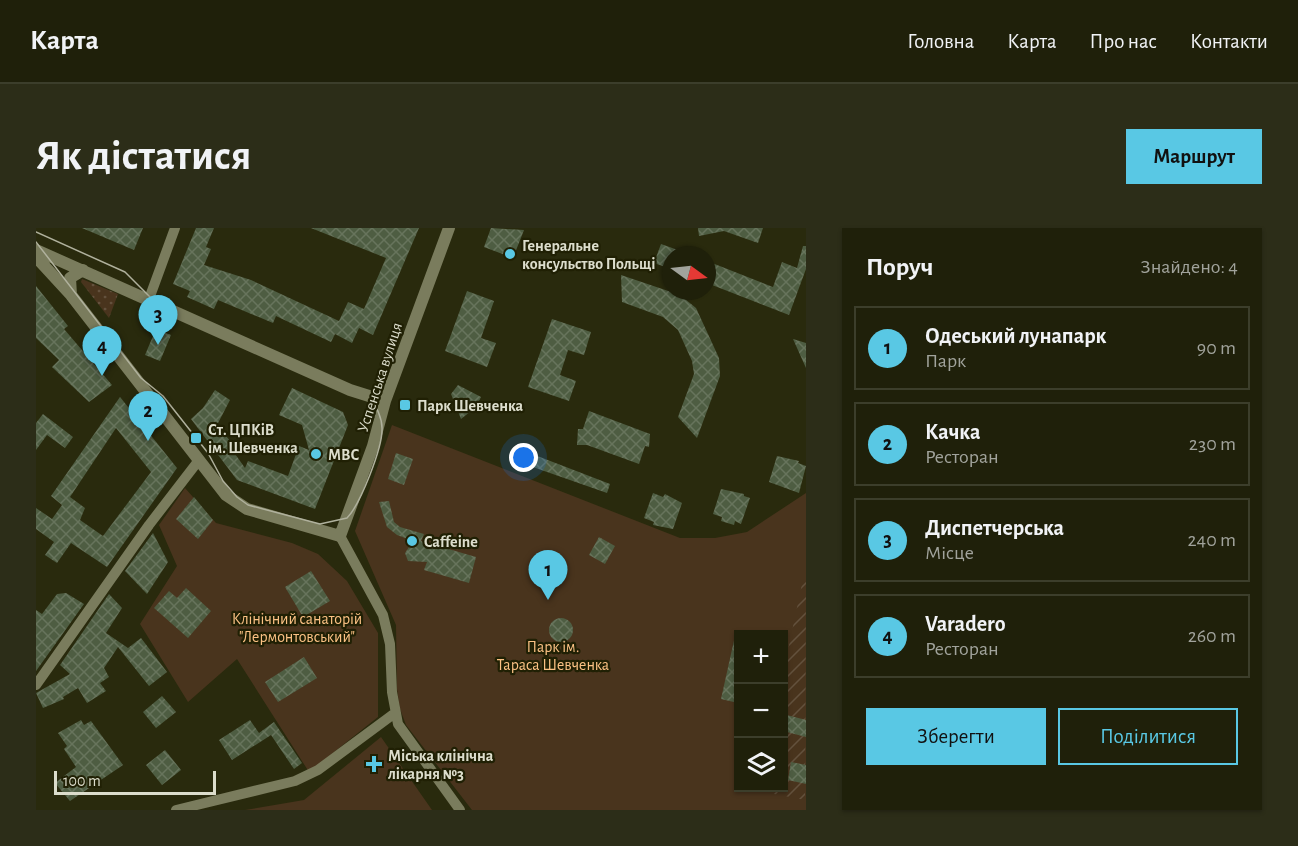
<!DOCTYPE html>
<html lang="uk">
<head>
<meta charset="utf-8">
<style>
	:root { --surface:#1f200a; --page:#2c2d18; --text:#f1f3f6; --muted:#a1a39c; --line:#3c3e2b; --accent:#59c8e4 }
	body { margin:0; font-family:"Alegreya Sans",sans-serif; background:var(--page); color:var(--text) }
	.controls { position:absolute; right:18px; bottom:18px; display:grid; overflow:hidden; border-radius:0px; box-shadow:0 2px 4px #0004 }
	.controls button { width:54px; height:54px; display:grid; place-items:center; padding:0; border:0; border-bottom:2px solid var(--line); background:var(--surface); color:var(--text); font:30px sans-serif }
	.compass { position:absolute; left:626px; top:18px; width:54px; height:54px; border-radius:50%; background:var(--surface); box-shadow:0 2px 4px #0004; rotate:105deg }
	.scale { position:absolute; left:18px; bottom:15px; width:162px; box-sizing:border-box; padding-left:6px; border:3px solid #dcddcc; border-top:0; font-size:16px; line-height:21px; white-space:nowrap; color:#dcddcc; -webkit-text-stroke:4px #202004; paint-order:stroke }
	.you { position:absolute; left:488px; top:230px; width:21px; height:21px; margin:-15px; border:4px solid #fff; border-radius:50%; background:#1a73e8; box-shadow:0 0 0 9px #1a73e833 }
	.badge { display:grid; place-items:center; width:39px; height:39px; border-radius:50%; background:var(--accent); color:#111; font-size:20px; font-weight:700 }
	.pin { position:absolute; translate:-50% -50px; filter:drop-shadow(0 2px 3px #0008) }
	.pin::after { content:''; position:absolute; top:32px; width:21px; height:18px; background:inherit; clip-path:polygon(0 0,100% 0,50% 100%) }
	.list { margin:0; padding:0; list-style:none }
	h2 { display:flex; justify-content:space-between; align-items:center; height:78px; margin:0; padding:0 24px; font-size:26px }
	h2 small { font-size:20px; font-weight:400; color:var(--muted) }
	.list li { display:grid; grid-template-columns:39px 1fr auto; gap:18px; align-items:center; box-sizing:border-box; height:84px; margin:0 12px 12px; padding:0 12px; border:2px solid var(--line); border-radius:0px }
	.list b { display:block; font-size:22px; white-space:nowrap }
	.list p { margin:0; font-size:20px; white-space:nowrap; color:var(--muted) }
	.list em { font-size:20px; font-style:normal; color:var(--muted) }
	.actions { display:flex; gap:12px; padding:18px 24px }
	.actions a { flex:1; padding:14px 0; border:2px solid var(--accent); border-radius:0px; text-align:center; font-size:21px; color:var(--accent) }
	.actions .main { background:var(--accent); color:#111 }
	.icon { flex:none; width:33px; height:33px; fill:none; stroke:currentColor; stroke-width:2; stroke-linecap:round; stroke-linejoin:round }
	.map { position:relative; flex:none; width:770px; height:582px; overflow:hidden; border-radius:0px }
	header { display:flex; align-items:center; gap:36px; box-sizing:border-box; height:84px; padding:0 30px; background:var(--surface); border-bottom:2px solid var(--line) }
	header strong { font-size:28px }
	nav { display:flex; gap:33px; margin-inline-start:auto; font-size:21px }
	.intro { display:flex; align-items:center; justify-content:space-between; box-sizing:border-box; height:144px; padding:0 36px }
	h1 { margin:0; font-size:42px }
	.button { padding:15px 27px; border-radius:0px; background:var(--accent); color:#111; font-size:21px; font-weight:700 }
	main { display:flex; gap:36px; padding:0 36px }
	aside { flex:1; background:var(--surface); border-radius:0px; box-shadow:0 2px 4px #0004 }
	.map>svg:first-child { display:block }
</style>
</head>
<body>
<header>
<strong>Карта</strong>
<nav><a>Головна</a><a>Карта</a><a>Про нас</a><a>Контакти</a></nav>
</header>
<div class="intro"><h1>Як дістатися</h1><a class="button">Маршрут</a></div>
<main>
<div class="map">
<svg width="770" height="582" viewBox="0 0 770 582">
	<defs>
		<pattern id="grass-dots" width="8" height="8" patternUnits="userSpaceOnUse" patternTransform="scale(1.5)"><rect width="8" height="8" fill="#49341d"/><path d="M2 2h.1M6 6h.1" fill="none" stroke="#63513d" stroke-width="1.8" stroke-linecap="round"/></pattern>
		<pattern id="garden-furrows" width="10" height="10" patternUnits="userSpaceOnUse" patternTransform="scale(1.5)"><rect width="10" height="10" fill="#49341d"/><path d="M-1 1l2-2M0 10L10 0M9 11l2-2" fill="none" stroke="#63513d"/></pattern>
		<pattern id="building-cross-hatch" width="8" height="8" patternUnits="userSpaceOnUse" patternTransform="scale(1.5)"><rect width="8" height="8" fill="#4e5d42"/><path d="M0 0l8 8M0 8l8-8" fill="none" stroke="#67745c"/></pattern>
	</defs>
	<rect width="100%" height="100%" fill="#292a0d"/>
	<!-- grass -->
	<path fill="url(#grass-dots)" d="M46,51L82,66L73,90L45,54Z"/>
	<!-- park -->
	<path fill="#49341d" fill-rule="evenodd" d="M356,197L644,310H679L711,304L770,265V582H436L370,497L364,481L361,461L360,397L319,303ZM702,406H748V560H702Z
		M149,260L180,295L256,315L282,326L311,353L342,405V489L273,544L201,431L152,474L104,396L141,338L123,297Z
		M345,509L396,582H209L268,572Z"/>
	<!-- garden -->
	<path fill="url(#garden-furrows)" d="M767,351L770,352L769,572L733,565L730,560H748V441Z"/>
	<!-- building -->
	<path fill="url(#building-cross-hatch)" fill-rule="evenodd" d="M46,0H107L98,22Z
		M160,0H178L170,19L175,21L168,37L215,52L303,93L312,74L328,81L350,30L275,0H383L337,107L323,100L316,115L299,106L295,114L240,88L237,95L182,72L178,81L151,69L154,63L137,56Z
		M455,0L488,2L477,30L448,19Z
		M662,0H727L722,15L688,3L663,8Z
		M625,16L653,26L652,27H635V41L618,35Z
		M767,18H770V41L753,87L671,55V33L737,59L746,34L761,40Z
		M585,47L644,67L660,80L683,130L684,148L661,210L642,189L658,146L656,133L642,102L627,89L586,74Z
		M0,58L32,98L28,101L76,157L53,174L16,139L23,132L0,110Z
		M431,63L458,73L445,110L460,115L451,139L409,123Z
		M516,91L555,104L548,127L532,122L524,147L540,153L533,173L492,159Z
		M120,101L135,107L124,133L109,127Z
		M757,111L770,115V140Z
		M422,157L445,169L440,179L425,191L415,166Z
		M256,160L307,184L312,197L279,281L201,252L155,191L167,180L179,162L194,172L181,197L195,214L192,216L209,240L212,233L252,248L263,218L273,222L266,197L243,187Z
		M84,169L141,240L71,339L35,315L21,335L9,327L18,314L0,301V280L16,291L26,277L15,268ZM80,200L115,244L67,308L44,292L49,280L34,269Z
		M553,183L614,206L613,219L609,218L603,236L551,217H541L542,201H547Z
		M7,186L37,209L29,220L11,207L0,222V195Z
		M478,219L574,256L571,265L474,231Z
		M360,225L377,231L368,257L352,251Z
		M741,228L763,233L762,235L770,238L763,265L733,254Z
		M685,261L708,266V268L714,270L705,296L699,293L698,297L685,293L686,289L677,286Z
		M617,265L627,269L629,266L646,275L637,301L617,297L618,294L608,290Z
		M158,269L177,292L162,311L140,291Z
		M353,273L358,294L364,299L388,306L385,313L440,329L433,355L388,342L391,334L372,333L369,325L377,313L361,307L351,299L343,274Z
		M117,305L132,334L111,366L89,343Z
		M563,309L579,318L569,336L553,327Z
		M275,343L294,373L267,389L249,359Z
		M150,360L175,383L152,410L118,380L133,363L141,370Z
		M30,365L48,376L0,443V382L6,386L21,366Z
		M73,366L86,380L70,405L92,420L105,410L131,444L113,458L82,419L68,440L73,449L64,455L70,463L51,475L42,460L27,469L28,471L7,480L0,465L34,446L24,437Z
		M513 402a12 12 0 1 1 24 0a12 12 0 1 1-24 0Z
		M699,408L702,409V475L685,471Z
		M268,429L281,450L242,474L229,454Z
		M126,468L140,484L120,500L107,484Z
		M747,486L770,492V509L747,503Z
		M45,492L48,497L55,493L87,537L34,573L19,555L40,539L28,521L31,518L22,505Z
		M214,492L223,505L238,494L266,535L258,541L235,507L196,532L183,512Z
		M129,522L145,542L126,557L110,537Z
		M755,534L770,537V556L752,552Z"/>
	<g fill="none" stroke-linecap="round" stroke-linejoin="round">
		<!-- minor -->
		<path stroke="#7a7c5d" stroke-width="10" d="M113,71L139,0
			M304,308L347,387L354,416L356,464L362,496L424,582
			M0,457L113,297L163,232
			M140,582L259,553L282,542L359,485"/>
		<!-- tertiary -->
		<path stroke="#7a7c5d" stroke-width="12" d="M0,22L314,162L349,173
			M0,29L35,67L190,267L211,281L304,308L337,218L349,173L413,0
			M35,67L34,50L47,42"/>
		<!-- tram -->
		<path stroke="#b0b19d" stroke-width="1.5" d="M0,4L89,44L119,74
			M0,14L105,150L127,168L172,225L187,253L201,269L212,277L284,296L311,290C324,277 347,219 346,200C346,189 340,179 335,170"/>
	</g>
	<!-- markers -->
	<g fill="#59c8e4" stroke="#202004" stroke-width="2">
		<circle cx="474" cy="26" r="6"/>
		<rect x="363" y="171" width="12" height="12" rx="3"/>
		<rect x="154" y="204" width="12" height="12" rx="3"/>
		<circle cx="280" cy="226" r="6"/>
		<circle cx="376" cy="313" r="6"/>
		<path d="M335 527h6v6h6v6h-6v6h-6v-6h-6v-6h6z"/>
	</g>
	<g text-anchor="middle" stroke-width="4.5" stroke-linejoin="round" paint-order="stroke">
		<!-- poi labels -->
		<g font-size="16" font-weight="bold" fill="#dcddcc" stroke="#202004" text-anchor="start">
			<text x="486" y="23">Генеральне<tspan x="486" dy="18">консульство Польщі</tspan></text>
			<text x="381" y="183">Парк Шевченка</text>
			<text x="172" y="207">Ст. ЦПКіВ<tspan x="172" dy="18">ім. Шевченка</tspan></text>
			<text x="292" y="232">МВС</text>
			<text x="388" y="319">Caffeine</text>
			<text x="352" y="533">Міська клінічна<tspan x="352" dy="18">лікарня №3</tspan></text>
		</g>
		<!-- street labels -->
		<g font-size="16" fill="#dcddcc" stroke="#202004">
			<text transform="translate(343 149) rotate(-72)" y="6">Успенська вулиця</text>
		</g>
		<!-- park labels -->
		<g font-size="16" fill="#fcc285" stroke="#202004">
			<text x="261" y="396">Клінічний санаторій<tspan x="261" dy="18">"Лермонтовський"</tspan></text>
			<text x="517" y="424">Парк ім.<tspan x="517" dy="18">Тараса Шевченка</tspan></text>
		</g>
	</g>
</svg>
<div class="controls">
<button>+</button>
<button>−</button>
<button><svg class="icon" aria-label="layers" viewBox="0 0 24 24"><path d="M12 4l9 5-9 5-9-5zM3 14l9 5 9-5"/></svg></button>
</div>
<svg class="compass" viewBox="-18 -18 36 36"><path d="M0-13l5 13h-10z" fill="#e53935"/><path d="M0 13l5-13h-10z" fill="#a1a39c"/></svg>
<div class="scale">100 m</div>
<div class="you"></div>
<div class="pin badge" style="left:512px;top:372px">1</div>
<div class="pin badge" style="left:112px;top:213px">2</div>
<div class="pin badge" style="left:122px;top:117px">3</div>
<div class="pin badge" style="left:66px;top:148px">4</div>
</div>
<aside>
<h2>Поруч<small>Знайдено: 4</small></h2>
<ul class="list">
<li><span class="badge">1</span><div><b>Одеський лунапарк</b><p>Парк</p></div><em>90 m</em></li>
<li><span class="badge">2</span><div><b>Качка</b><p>Ресторан</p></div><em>230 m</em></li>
<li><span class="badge">3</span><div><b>Диспетчерська</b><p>Місце</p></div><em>240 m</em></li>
<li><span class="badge">4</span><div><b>Varadero</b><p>Ресторан</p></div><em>260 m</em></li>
</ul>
<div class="actions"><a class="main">Зберегти</a><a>Поділитися</a></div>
</aside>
</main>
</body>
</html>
